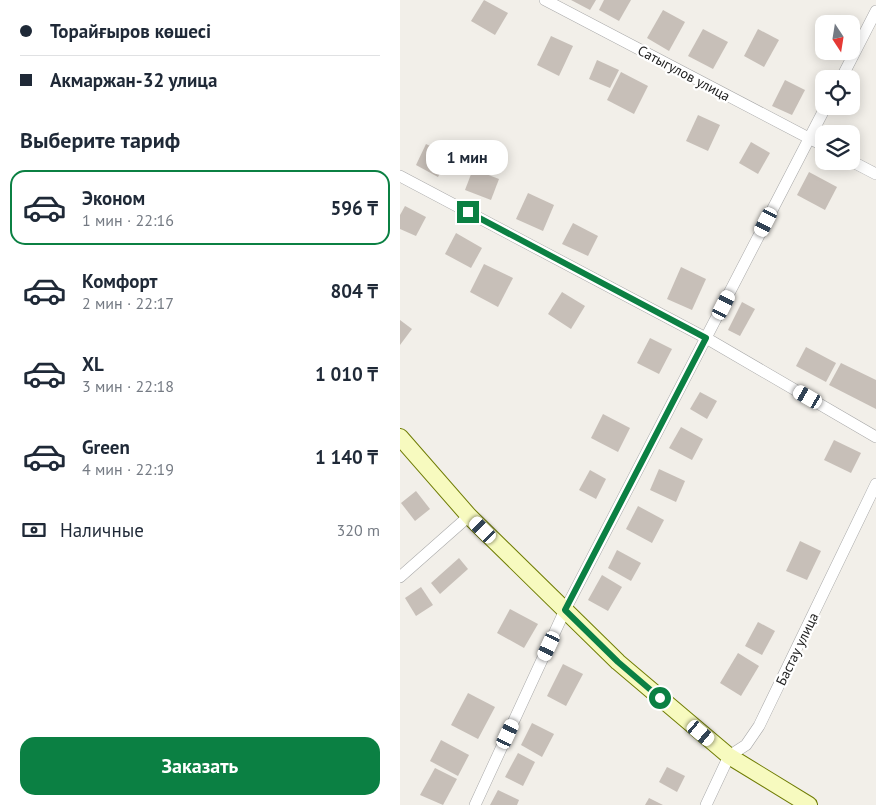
<!DOCTYPE html>
<html lang="ru">
<meta charset="utf-8">
<style>
:root{--surface:#fff;--page:#f2f2f3;--text:#1f2937;--muted:#747a83;--line:#e0e1e3;--accent:#0b8043}
body{margin:0;font-family:"PT Sans",sans-serif;background:var(--page);color:var(--text);height:100vh;display:flex;flex-direction:column;font-size:19px;white-space:nowrap}
*{box-sizing:border-box;margin:0}
p{font-size:16px;color:var(--muted)}
.icon{flex:none;width:28px;height:28px;fill:none;stroke:currentColor;stroke-width:2;stroke-linecap:round;stroke-linejoin:round}
.map{position:relative;flex:1;overflow:hidden}
.details{display:flex;flex-direction:column;background:var(--surface);width:400px}
.details>*{flex:none}
.top-card{display:grid;align-content:center;height:110px;padding:0 20px;background:var(--surface)}
.needle{width:32px;rotate:168deg}
.buttons{position:absolute;left:415px;top:15px;display:grid;gap:10px}
.buttons a{display:grid;place-items:center;width:45px;height:45px;border-radius:10px;background:var(--surface);box-shadow:0 2px 12px #0003;font-size:25px}
.end{position:absolute;width:22px;height:22px;margin:-11px;border:6px solid #0b8043;background:#fff;box-shadow:0 0 0 2px #fff}
.from{border-radius:50%}
.bubble{position:absolute;height:35px;border-radius:15px;background:var(--surface);box-shadow:0 2px 12px #0003;font-size:16px;font-weight:600;line-height:35px;text-align:center}
.car{position:absolute;width:15px;height:30px;margin:-15px -8px;border-radius:6px;box-shadow:0 0 4px 1px #0007;background:linear-gradient(#fff 24%,#345 0 40%,#fff 0 76%,#345 0 86%,#fff 0)}
.top-card b{display:flex;align-items:center;gap:18px;height:48px;font-size:19px}
.top-card b+b{border-top:1px solid var(--line)}
.top-card i{width:12px;height:12px;background:var(--text)}
ul{padding:0;list-style:none}
li{display:flex;align-items:center;gap:15px;height:75px;margin:0 10px 8px;padding:0 10px;border:2px solid transparent;border-radius:15px}
li div{flex:1}
li b{display:block;font-size:19px}
li em{font-style:normal;font-weight:600}
li.on{border-color:var(--accent)}
li>.icon{width:45px;height:45px;stroke-width:1.5}
h2{padding:0 20px;font-size:22px;line-height:60px}
.pay{display:flex;align-items:center;gap:12px;height:55px;padding:0 20px;font-size:19px}
.pay p{margin-inline-start:auto}
.cta{display:flex;gap:10px;margin-top:auto;padding:10px 20px}
.cta a{flex:1;height:58px;border-radius:15px;background:var(--accent);color:#fff;font-size:20px;font-weight:600;line-height:58px;text-align:center}
main{display:flex;flex:1;min-height:0}
.map>svg:first-child{display:block}
</style>
<main>
<section class="details">
<div class="top-card">
<b><i class="from"></i>Торайғыров көшесі</b>
<b><i></i>Акмаржан-32 улица</b>
</div>
<h2>Выберите тариф</h2>
<ul>
<li class="on"><svg class="icon" aria-label="car" viewBox="0 0 24 24"><path d="M5 17H2v-5l4-1 3-4h7l3 4 3 1v5h-3M9 17h6M6 11h13"/><circle cx="7" cy="17" r="2"/><circle cx="17" cy="17" r="2"/></svg><div><b>Эконом</b><p>1 мин · 22:16</p></div><em>596 ₸</em></li>
<li><svg class="icon" aria-label="car" viewBox="0 0 24 24"><path d="M5 17H2v-5l4-1 3-4h7l3 4 3 1v5h-3M9 17h6M6 11h13"/><circle cx="7" cy="17" r="2"/><circle cx="17" cy="17" r="2"/></svg><div><b>Комфорт</b><p>2 мин · 22:17</p></div><em>804 ₸</em></li>
<li><svg class="icon" aria-label="car" viewBox="0 0 24 24"><path d="M5 17H2v-5l4-1 3-4h7l3 4 3 1v5h-3M9 17h6M6 11h13"/><circle cx="7" cy="17" r="2"/><circle cx="17" cy="17" r="2"/></svg><div><b>XL</b><p>3 мин · 22:18</p></div><em>1 010 ₸</em></li>
<li><svg class="icon" aria-label="car" viewBox="0 0 24 24"><path d="M5 17H2v-5l4-1 3-4h7l3 4 3 1v5h-3M9 17h6M6 11h13"/><circle cx="7" cy="17" r="2"/><circle cx="17" cy="17" r="2"/></svg><div><b>Green</b><p>4 мин · 22:19</p></div><em>1 140 ₸</em></li>
</ul>
<div class="pay"><svg class="icon" aria-label="cash" viewBox="0 0 24 24"><path d="M3 7h18v10H3z"/><circle cx="12" cy="12" r="2"/></svg>Наличные<p>320 m</p></div>
<div class="cta"><a>Заказать</a></div>
</section>
<div class="map">
<svg width="476" height="805" viewBox="0 0 476 805">
<rect width="100%" height="100%" fill="#f2efe9"/>
<g fill="#c7bfb8">
<polygon points="84,0 108,13 95,35 71,21"/>
<polygon points="171,0 196,0 190,10"/>
<polygon points="204,0 231,0 219,21 199,10"/>
<polygon points="263,10 285,22 269,51 247,38"/>
<polygon points="303,29 328,42 313,69 288,56"/>
<polygon points="358,29 379,40 364,67 344,56"/>
<polygon points="151,36 173,46 159,76 137,65"/>
<polygon points="197,60 219,70 210,88 189,79"/>
<polygon points="221,72 248,86 234,114 207,100"/>
<polygon points="385,80 405,90 392,115 372,106"/>
<polygon points="298,115 320,125 308,151 286,141"/>
<polygon points="351,142 370,153 358,174 339,163"/>
<polygon points="26,144 49,155 38,177 16,165"/>
<polygon points="73,169 99,179 91,200 65,190"/>
<polygon points="409,172 437,187 425,210 397,195"/>
<polygon points="128,193 154,205 143,231 116,219"/>
<polygon points="5,206 26,217 16,236 0,229 0,215"/>
<polygon points="173,223 198,236 188,256 162,244"/>
<polygon points="56,233 82,248 71,268 45,254"/>
<polygon points="84,264 113,278 98,307 70,292"/>
<polygon points="281,267 306,279 292,310 267,299"/>
<polygon points="162,292 185,306 171,329 148,314"/>
<polygon points="342,302 355,309 340,336 328,330"/>
<polygon points="0,320 12,329 0,345"/>
<polygon points="250,338 272,349 259,374 237,363"/>
<polygon points="406,347 436,363 426,382 396,366"/>
<polygon points="441,363 476,380 476,409 429,385"/>
<polygon points="300,392 317,401 307,419 290,409"/>
<polygon points="203,414 230,428 218,452 191,438"/>
<polygon points="281,427 303,439 292,460 269,448"/>
<polygon points="434,440 461,453 451,473 424,460"/>
<polygon points="259,469 285,481 276,502 250,490"/>
<polygon points="190,470 206,479 196,499 179,490"/>
<polygon points="16,491 30,509 15,521 1,503"/>
<polygon points="238,506 264,520 252,543 226,529"/>
<polygon points="400,541 421,551 407,580 386,571"/>
<polygon points="217,550 241,563 231,581 208,568"/>
<polygon points="59,558 68,569 40,594 31,583"/>
<polygon points="202,575 222,587 208,611 188,600"/>
<polygon points="21,587 33,605 16,616 5,598"/>
<polygon points="110,609 138,624 124,648 97,633"/>
<polygon points="358,622 375,631 362,655 345,646"/>
<polygon points="338,653 359,666 341,696 320,683"/>
<polygon points="163,664 183,674 166,706 147,696"/>
<polygon points="68,693 95,707 78,739 51,725"/>
<polygon points="132,723 154,734 142,757 121,745"/>
<polygon points="41,740 69,755 58,776 30,761"/>
<polygon points="118,753 135,762 123,786 105,777"/>
<polygon points="267,767 285,776 277,792 259,782"/>
<polygon points="35,768 57,779 43,805 20,795"/>
<polygon points="98,790 119,800 117,805 90,805"/>
<polygon points="249,798 263,805 245,805"/>
</g>
<g fill="none" stroke-linecap="round" stroke-linejoin="round">
<g stroke="#a9a9a9" stroke-width="12">
<g id="street">
<polyline points="145,0 424,146"/>
<polyline points="441,79 476,11"/>
<polyline points="451,161 476,174"/>
<polyline points="0,176 306,338 476,437"/>
<polyline points="0,577 69,516"/>
<polyline points="75,805 165,610 426,106"/>
<polyline points="306,805 329,756 346,745 359,726 476,484"/>
</g>
</g>
<g stroke="#707d05" stroke-width="18">
<polyline id="secondary" points="0,437 69,516 218,662 329,756 409,805"/>
</g>
<use href="#street" stroke="#fff" stroke-width="11"/>
<use href="#secondary" stroke="#f7fabf" stroke-width="16"/>
</g>
<g fill="none" stroke-linecap="round" stroke-linejoin="round">
<polyline stroke="#0b8043" stroke-width="6" points="68,212 306,338 165,610 218,662 260,698"/>
</g>
<g text-anchor="middle" stroke-width="4.5" stroke-linejoin="round" paint-order="stroke">
<g font-size="14" fill="#222" stroke="#fff">
<text transform="translate(284 73) rotate(28)" y="5">Сатыгулов улица</text>
<text transform="translate(397 649) rotate(-64)" y="5">Бастау улица</text>
</g>
</g>
</svg>
<div class="buttons">
<a><svg class="needle" viewBox="-14 -14 28 28"><path d="M0-13l5 13h-10z" fill="#e53935"/><path d="M0 13l5-13h-10z" fill="#747a83"/></svg></a>
<a><svg class="icon" aria-label="locate" viewBox="0 0 24 24"><circle cx="12" cy="12" r="6"/><path d="M12 2v4M12 18v4M2 12h4M18 12h4"/></svg></a>
<a><svg class="icon" aria-label="layers" viewBox="0 0 24 24"><path d="M12 4l9 5-9 5-9-5zM3 14l9 5 9-5"/></svg></a>
</div>
<i class="end from" style="left:260px;top:698px"></i>
<i class="end" style="left:68px;top:212px"></i>
<div class="bubble" style="left:26px;top:140px;width:82px">1 мин</div>
<i class="car" style="left:366px;top:222px;rotate:207deg"></i>
<i class="car" style="left:324px;top:305px;rotate:27deg"></i>
<i class="car" style="left:408px;top:397px;rotate:300deg"></i>
<i class="car" style="left:83px;top:530px;rotate:315deg"></i>
<i class="car" style="left:149px;top:646px;rotate:205deg"></i>
<i class="car" style="left:301px;top:733px;rotate:130deg"></i>
<i class="car" style="left:108px;top:734px;rotate:25deg"></i>
</div>
</main>
